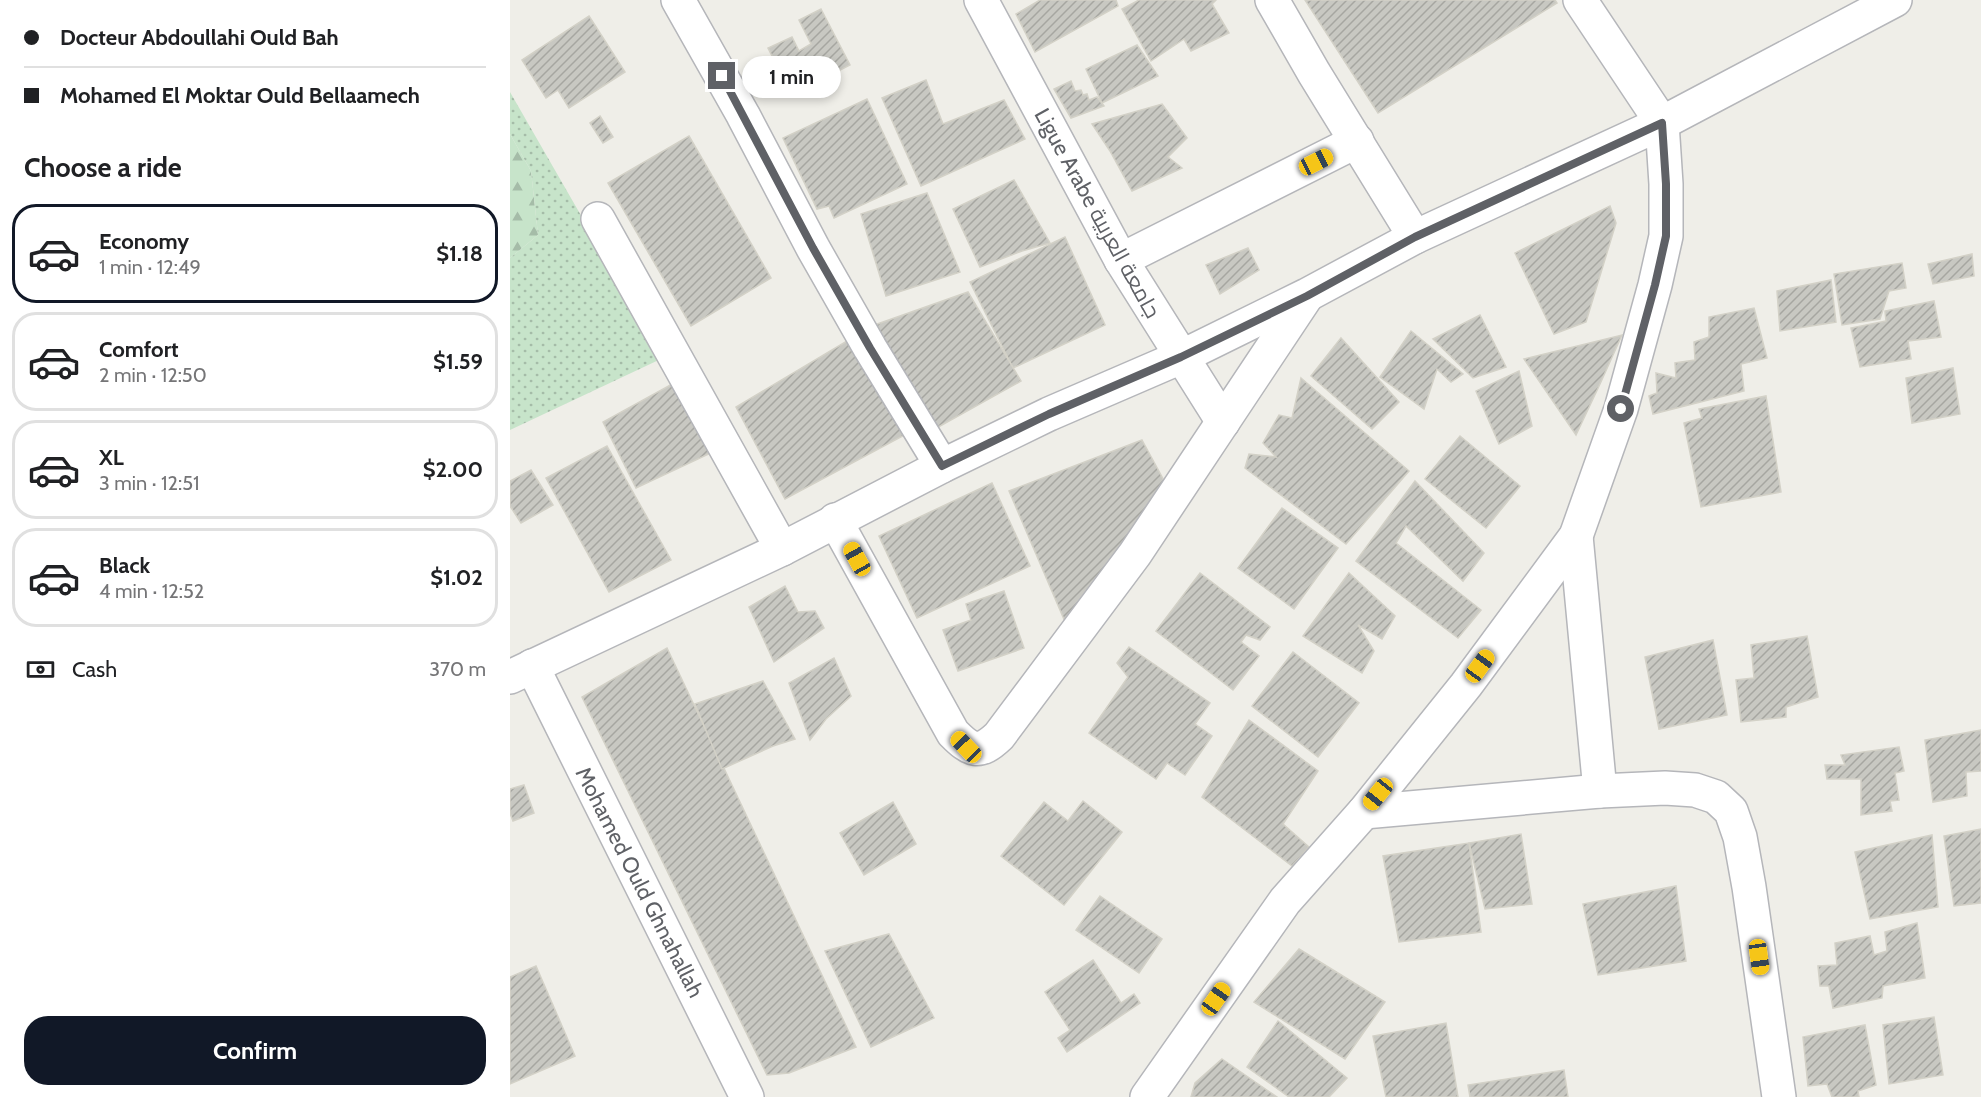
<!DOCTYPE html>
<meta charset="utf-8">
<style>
:root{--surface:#fff;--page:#f6f6f6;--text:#202124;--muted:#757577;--line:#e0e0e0;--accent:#111827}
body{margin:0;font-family:Cabin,Cairo,sans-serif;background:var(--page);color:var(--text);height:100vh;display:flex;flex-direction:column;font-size:22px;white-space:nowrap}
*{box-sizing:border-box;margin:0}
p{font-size:20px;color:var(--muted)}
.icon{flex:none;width:33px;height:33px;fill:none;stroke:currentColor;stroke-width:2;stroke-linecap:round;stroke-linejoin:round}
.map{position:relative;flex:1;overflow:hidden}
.drawer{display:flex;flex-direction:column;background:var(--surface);width:510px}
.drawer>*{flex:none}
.hud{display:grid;align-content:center;height:132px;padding:0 24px;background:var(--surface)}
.end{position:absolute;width:27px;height:27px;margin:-14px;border:8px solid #5f6166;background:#fff;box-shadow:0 0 0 3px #fff}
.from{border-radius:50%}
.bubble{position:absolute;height:42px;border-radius:21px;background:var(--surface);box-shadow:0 3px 9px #0003;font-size:20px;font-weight:800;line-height:42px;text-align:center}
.car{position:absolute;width:18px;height:36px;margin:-18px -9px;border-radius:8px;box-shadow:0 0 4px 2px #0007;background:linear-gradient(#f5c518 24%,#345 0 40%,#f5c518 0 76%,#345 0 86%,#f5c518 0)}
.hud b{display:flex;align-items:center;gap:21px;height:57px;font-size:22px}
.hud b+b{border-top:2px solid var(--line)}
.hud i{width:15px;height:15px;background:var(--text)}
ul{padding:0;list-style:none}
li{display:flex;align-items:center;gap:18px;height:99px;margin:0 12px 9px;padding:0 12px;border:3px solid var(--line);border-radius:24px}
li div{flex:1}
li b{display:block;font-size:22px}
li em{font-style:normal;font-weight:800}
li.selected{border-color:var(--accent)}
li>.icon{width:54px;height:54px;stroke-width:1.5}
h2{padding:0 24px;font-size:27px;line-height:72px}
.pay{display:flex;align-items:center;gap:15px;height:66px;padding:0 24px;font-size:22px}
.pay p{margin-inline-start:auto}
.primary-button{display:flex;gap:12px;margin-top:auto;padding:12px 24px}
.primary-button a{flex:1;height:69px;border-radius:24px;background:var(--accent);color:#fff;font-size:24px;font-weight:800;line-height:69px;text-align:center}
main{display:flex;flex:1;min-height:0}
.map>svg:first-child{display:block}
</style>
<main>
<section class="drawer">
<div class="hud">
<b><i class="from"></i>Docteur Abdoullahi Ould Bah</b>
<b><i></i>Mohamed El Moktar Ould Bellaamech</b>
</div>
<h2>Choose a ride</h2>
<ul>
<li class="selected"><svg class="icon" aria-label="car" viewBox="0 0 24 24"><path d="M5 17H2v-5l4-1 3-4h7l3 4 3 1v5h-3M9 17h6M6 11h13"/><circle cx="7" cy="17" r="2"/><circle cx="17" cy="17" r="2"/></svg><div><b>Economy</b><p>1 min · 12:49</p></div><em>$1.18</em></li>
<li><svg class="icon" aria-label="car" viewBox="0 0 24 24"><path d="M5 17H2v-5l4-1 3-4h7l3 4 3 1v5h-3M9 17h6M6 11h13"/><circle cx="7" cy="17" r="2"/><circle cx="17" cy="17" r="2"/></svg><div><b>Comfort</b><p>2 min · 12:50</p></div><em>$1.59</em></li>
<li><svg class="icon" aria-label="car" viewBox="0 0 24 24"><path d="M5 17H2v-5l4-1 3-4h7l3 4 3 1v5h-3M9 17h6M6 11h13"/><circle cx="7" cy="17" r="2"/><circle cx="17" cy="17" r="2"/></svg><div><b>XL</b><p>3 min · 12:51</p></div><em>$2.00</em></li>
<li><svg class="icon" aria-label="car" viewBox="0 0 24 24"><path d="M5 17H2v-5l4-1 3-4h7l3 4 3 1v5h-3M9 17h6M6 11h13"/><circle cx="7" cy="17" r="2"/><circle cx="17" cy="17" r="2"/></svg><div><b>Black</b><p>4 min · 12:52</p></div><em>$1.02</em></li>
</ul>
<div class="pay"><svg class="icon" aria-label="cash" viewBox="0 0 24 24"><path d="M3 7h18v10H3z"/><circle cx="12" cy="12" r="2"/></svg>Cash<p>370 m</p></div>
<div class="primary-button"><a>Confirm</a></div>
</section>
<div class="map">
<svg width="1471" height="1097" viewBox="0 0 1471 1097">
<defs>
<pattern id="forest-firs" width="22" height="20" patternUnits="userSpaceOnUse" patternTransform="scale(1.5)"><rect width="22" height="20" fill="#c7e4ca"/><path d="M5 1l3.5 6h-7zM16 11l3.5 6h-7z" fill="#a5bca8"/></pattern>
<pattern id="park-dots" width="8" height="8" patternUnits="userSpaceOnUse" patternTransform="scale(1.5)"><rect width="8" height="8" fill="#c7e4ca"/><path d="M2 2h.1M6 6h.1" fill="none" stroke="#a5bca8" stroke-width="1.8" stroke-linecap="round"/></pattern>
<pattern id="building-hatch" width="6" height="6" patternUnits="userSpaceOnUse" patternTransform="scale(1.5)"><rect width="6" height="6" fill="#c8c8c2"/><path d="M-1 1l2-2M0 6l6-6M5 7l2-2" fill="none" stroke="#a6a6a1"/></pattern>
</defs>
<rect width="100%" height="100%" fill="#efeee8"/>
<polygon fill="url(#forest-firs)" points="0,134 21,171 28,235 0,258"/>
<polygon fill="url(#park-dots)" points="0,92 153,358 0,430 0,258 28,235 21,171 0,134"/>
<g fill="url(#building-hatch)" stroke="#d3d1c7" stroke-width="1.5">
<polygon points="530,0 606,0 608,6 525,52 506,14"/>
<polygon points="629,0 706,0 702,4 719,33 681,51 674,39 641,61 612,9"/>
<polygon points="795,0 1045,0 1047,3 868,113"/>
<polygon points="311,9 340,65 282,95 258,48 282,37 289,51 301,44 289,20"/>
<polygon points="79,16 115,72 59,108 48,90 36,98 12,60"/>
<polygon points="627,45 648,76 592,103 576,69"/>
<polygon points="416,80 433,124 494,100 515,139 411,186 372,98"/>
<polygon points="561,81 565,91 571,90 573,95 577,94 579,100 587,97 594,106 561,118 544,89"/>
<polygon points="357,99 397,184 324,218 319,206 307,209 273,138"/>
<polygon points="652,104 677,138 658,157 672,168 622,191 600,151 582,124"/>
<polygon points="90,116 103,137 93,143 80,123"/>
<polygon points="179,136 261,278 181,326 98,183"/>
<polygon points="504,180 540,243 512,251 470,267 443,209"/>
<polygon points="417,193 450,272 376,296 351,214"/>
<polygon points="1100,206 1106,223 1076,322 1044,334 1005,253"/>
<polygon points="555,237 595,325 503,368 460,282"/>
<polygon points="738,248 749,270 710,294 696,265"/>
<polygon points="1462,254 1464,276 1423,284 1418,264"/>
<polygon points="1392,263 1396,288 1379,291 1370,319 1332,325 1324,274"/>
<polygon points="1321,280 1326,322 1270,331 1267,291"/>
<polygon points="458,292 511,381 423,430 359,327"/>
<polygon points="1424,301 1431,337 1398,341 1401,359 1350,367 1341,328 1376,321 1375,311"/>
<polygon points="1244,308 1257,358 1231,364 1234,391 1143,414 1139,396 1147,393 1146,373 1166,378 1165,363 1185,360 1184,342 1199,337 1199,317"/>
<polygon points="970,315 996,367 963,378 923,339"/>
<polygon points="901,331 953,374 941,382 927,369 914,409 870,377"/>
<polygon points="1112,335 1090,384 1066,435 1014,359"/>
<polygon points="342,338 402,431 275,499 226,407"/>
<polygon points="831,338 889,402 862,429 801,376"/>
<polygon points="1443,368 1450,414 1402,423 1396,378"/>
<polygon points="1009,371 1022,426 989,444 966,391"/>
<polygon points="791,378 899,471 836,544 735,468 739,454 766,457 753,443 769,415 782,418"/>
<polygon points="164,383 203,452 126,488 93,422"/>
<polygon points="1256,396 1271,492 1191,507 1174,423 1192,418 1189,409"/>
<polygon points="950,436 1010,486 976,528 915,479"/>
<polygon points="632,440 658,488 556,624 499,491"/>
<polygon points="97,446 161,560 99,592 36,478"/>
<polygon points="21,470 43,505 11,523 0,506 0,481"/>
<polygon points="905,481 974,553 953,581 896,526 886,543 971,610 948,638 846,561"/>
<polygon points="482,483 520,566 407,618 369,536"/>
<polygon points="772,508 828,548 784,609 728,568"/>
<polygon points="690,573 760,627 750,640 736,635 731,642 749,656 723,690 646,631"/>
<polygon points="839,573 885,616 872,639 848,625 864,651 852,673 793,636"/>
<polygon points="275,586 288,612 305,611 314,628 264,662 239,607"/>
<polygon points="494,591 514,648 448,671 433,630 461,620 456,604"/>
<polygon points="1297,636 1308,697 1276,707 1276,717 1231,722 1226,680 1244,678 1241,645"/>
<polygon points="1203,640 1217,715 1149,729 1135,657"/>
<polygon points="619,647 700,703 685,724 702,736 675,775 657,763 646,779 579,733 618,677 607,663"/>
<polygon points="157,648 346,1047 279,1073 257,1075 72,697"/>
<polygon points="783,652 849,703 808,757 742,706"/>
<polygon points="324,658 341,696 316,719 300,740 279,683"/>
<polygon points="253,681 285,739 263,746 212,769 185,704"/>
<polygon points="739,720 808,771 773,824 799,847 782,866 692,797"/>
<polygon points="1471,730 1471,771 1456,772 1457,796 1423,802 1415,740"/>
<polygon points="1389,747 1394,771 1385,773 1389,800 1380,801 1382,811 1351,815 1351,779 1317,779 1315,765 1335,765 1331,755"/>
<polygon points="14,785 24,813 3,821 0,813 0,789"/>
<polygon points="573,801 612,832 554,905 491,856 534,802 558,821"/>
<polygon points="383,802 406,844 354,875 330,833"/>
<polygon points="1471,829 1471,903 1444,906 1434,836"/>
<polygon points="1011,834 1022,904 975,909 959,843"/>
<polygon points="1422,835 1428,907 1360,919 1345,852"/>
<polygon points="959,843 971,932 889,942 873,856"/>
<polygon points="1166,886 1176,961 1088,975 1073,904"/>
<polygon points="590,896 652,939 629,973 566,930"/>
<polygon points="1407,923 1415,978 1373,986 1372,998 1323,1008 1319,986 1310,986 1308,966 1327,965 1325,943 1360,936 1364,955 1377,951 1375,932"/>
<polygon points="379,934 424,1018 361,1047 315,951"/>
<polygon points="789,949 875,1002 835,1059 744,1002"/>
<polygon points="583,960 611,1003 624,994 630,1003 557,1052 548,1038 560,1030 535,992"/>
<polygon points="26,966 65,1056 0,1084 0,977"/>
<polygon points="1424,1017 1433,1075 1379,1084 1373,1025"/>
<polygon points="768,1021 837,1078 819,1097 779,1097 737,1067"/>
<polygon points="936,1023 948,1097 876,1097 863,1036"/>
<polygon points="1355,1025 1366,1085 1348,1091 1349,1097 1322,1097 1317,1084 1298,1086 1293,1037"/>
<polygon points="712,1059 767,1097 681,1097 685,1083"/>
<polygon points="1054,1070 1058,1097 960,1097 958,1085"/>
</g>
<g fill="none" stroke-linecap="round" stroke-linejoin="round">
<g stroke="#b5b6ba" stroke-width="36">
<g id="street">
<polyline points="168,0 233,115 303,248 360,348 432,466"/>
<polyline points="471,0 611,260 713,422"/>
<polyline points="762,0 804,73 905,237"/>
<polyline points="88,219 272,549"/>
<polyline points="611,260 847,141"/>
<path d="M325 520 443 733C461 751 469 755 489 736L625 554 796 297"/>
<polyline points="1066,536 1090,791"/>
<polyline points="22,666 237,1097"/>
<polyline points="0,677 272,549 432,466 539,414 671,357 797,295 905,237 1152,123 1385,0"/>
<polyline points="854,812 1090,791 1155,788 1185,790 1206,797 1221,811 1230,837 1239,887 1269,1097"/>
<polyline points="637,1097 775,901 854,812 956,685 1066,536 1111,409 1145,285 1156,236 1156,184 1152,123 1070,0"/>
</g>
</g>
<use href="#street" stroke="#fff" stroke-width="33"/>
</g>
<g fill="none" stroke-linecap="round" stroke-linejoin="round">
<polyline stroke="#5f6166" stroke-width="8" points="212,76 303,248 360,348 432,466 539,414 671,357 797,296 905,237 1152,123 1156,184 1156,236 1145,285 1111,409"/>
</g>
<g text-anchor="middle" stroke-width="4.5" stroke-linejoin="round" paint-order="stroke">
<g font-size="22" fill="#5f6166" stroke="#fff">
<text transform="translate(588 213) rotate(61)" y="8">Ligue Arabe جامعة العربية</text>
<text transform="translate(130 882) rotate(63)" y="8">Mohamed Ould Ghnahallah</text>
</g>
</g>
</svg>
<i class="end from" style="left:1111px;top:409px"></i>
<i class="end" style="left:212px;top:76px"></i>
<div class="bubble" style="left:232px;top:56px;width:99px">1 min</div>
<i class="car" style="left:806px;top:162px;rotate:63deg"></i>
<i class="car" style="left:347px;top:559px;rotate:331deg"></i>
<i class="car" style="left:970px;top:666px;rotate:36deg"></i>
<i class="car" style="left:456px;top:747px;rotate:316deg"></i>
<i class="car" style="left:868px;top:794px;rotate:219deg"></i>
<i class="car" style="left:1249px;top:957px;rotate:172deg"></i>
<i class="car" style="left:706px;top:999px;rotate:35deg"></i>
</div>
</main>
